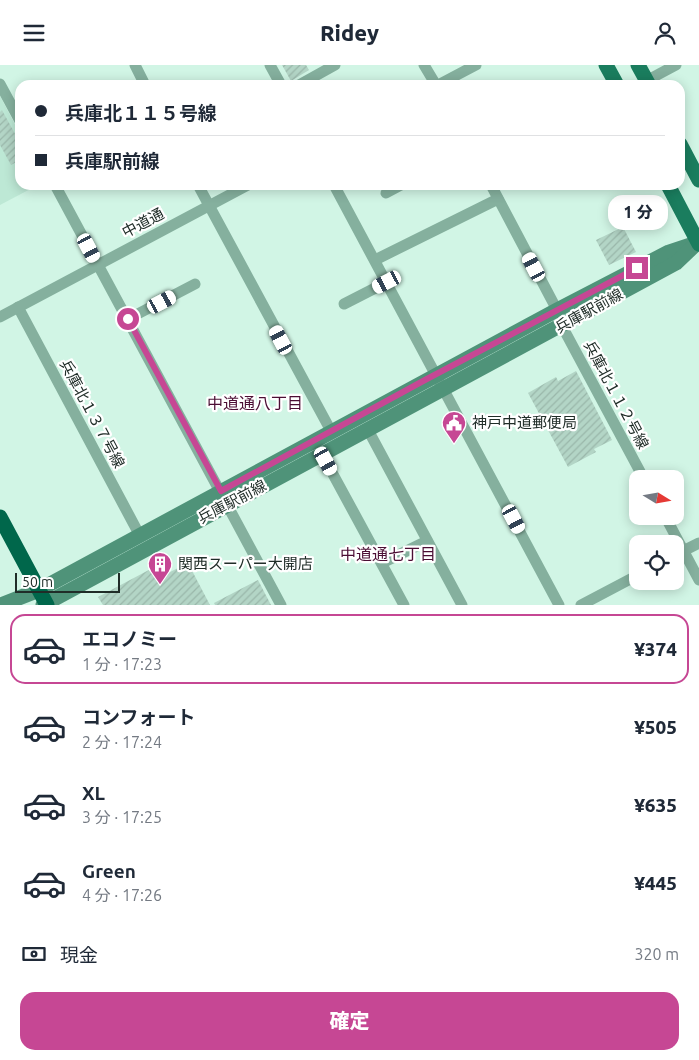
<!DOCTYPE html>
<html lang="ja">
<meta charset="utf-8">
<style>
:root{--surface:#fff;--page:#f6f6f7;--text:#1f2937;--muted:#747a83;--line:#e0e1e3;--accent:#c64794}
body{margin:0;font-family:Ubuntu,"Noto Sans JP",sans-serif;background:var(--page);color:var(--text);height:100vh;display:flex;flex-direction:column;font-size:19px;white-space:nowrap}
*{box-sizing:border-box;margin:0}
p{font-size:16px;color:var(--muted)}
.icon{flex:none;width:28px;height:28px;fill:none;stroke:currentColor;stroke-width:2;stroke-linecap:round;stroke-linejoin:round}
.map{position:relative;height:540px;overflow:hidden}
.side{display:flex;flex-direction:column;background:var(--surface);flex:1}
.side>*{flex:none}
.hud{position:absolute;left:15px;top:15px;width:670px;height:110px;border-radius:15px;box-shadow:0 2px 12px #0003;display:grid;align-content:center;height:110px;padding:0 20px;background:var(--surface)}
.needle{width:32px;rotate:101deg}
.fabs{position:absolute;left:629px;top:405px;display:grid;gap:10px}
.fabs a{display:grid;place-items:center;width:55px;height:55px;border-radius:10px;background:var(--surface);box-shadow:0 2px 12px #0003;font-size:25px}
.scale{position:absolute;left:15px;bottom:12px;width:105px;box-sizing:border-box;padding-left:5px;border:2px solid #202d28;border-top:0;font-size:14px;line-height:18px;white-space:nowrap;color:#202d28;-webkit-text-stroke:4px #fff;paint-order:stroke}
.end{position:absolute;width:22px;height:22px;margin:-11px;border:6px solid #c64794;background:#fff;box-shadow:0 0 0 2px #fff}
.from{border-radius:50%}
.bubble{position:absolute;height:35px;border-radius:15px;background:var(--surface);box-shadow:0 2px 12px #0003;font-size:16px;font-weight:800;line-height:35px;text-align:center}
.car{position:absolute;width:15px;height:30px;margin:-15px -8px;border-radius:6px;box-shadow:0 0 4px 1px #0007;background:linear-gradient(#fff 24%,#345 0 40%,#fff 0 76%,#345 0 86%,#fff 0)}
.hud b{display:flex;align-items:center;gap:18px;height:48px;font-size:19px}
.hud b+b{border-top:1px solid var(--line)}
.hud i{width:12px;height:12px;background:var(--text)}
ul{padding:9px 0 0;list-style:none}
li{display:flex;align-items:center;gap:15px;height:70px;margin:0 10px 8px;padding:0 10px;border:2px solid transparent;border-radius:15px}
li div{flex:1}
li b{display:block;font-size:19px}
li em{font-style:normal;font-weight:800}
li.selected{border-color:var(--accent)}
li>.icon{width:45px;height:45px;stroke-width:1.5}
.pay{display:flex;align-items:center;gap:12px;height:55px;padding:0 20px;font-size:19px}
.pay p{margin-inline-start:auto}
.cta{display:flex;gap:10px;margin-top:auto;padding:10px 20px}
.cta a{flex:1;height:58px;border-radius:15px;background:var(--accent);color:#fff;font-size:20px;font-weight:800;line-height:58px;text-align:center}
header{display:flex;justify-content:space-between;align-items:center;height:65px;padding:0 20px;background:var(--surface);font-size:22px;font-weight:800}
.map>svg:first-child{display:block}
</style>
<header><svg class="icon" aria-label="menu" viewBox="0 0 24 24"><path d="M4 6h16M4 12h16M4 18h16"/></svg>Ridey<svg class="icon" aria-label="person" viewBox="0 0 24 24"><circle cx="12" cy="8" r="4"/><path d="M4 21q1-7 8-7t8 7"/></svg></header>
<div class="map">
<svg width="699" height="540" viewBox="0 0 699 540">
<defs>
<pattern id="building-hatch" width="6" height="6" patternUnits="userSpaceOnUse" patternTransform="scale(1.25)"><rect width="6" height="6" fill="#b3d5c6"/><path d="M-1 1l2-2M0 6l6-6M5 7l2-2" fill="none" stroke="#9ab7aa"/></pattern>
</defs>
<rect width="100%" height="100%" fill="#d1f5e5"/>
<polygon fill="#bde8d5" points="0,31 20,69 20,120 38,120 0,140"/>
<g fill="url(#building-hatch)">
<polygon points="282,0 306,0 309,5 291,16"/>
<polygon points="2,45 20,78 20,95 11,100 0,80 0,47"/>
<polygon points="623,162 636,187 609,200 596,175"/>
<polygon points="576,306 612,375 594,384 596,387 568,402 528,328 556,312 558,316"/>
<polygon points="162,498 168,508 188,498 210,540 103,540 98,532"/>
<polygon points="258,515 271,540 215,540 214,538"/>
</g>
<g fill="none" stroke-linecap="round" stroke-linejoin="round">
<g stroke="#85b09e" stroke-width="11">
<polyline points="135,0 145,20"/>
<polyline points="270,0 281,20"/>
<polyline points="424,0 436,20"/>
<polyline points="646,16 676,0"/>
<polyline points="0,19 20,56"/>
<polyline points="299,20 335,0"/>
<polyline points="438,20 476,0"/>
<polyline points="55,120 281,540"/>
<polyline points="198,120 331,366"/>
<polyline points="334,120 559,540"/>
<polyline points="491,120 557,245"/>
<polyline points="386,128 401,120"/>
<polyline points="375,195 498,134"/>
<polyline points="344,239 387,217"/>
<polyline points="18,242 139,469"/>
<polyline points="0,252 248,120"/>
<polyline points="128,254 195,219"/>
<polyline points="562,261 644,414"/>
<polyline points="367,363 462,540"/>
<polyline points="322,389 404,540"/>
<polyline points="665,451 699,515"/>
<polyline points="675,490 699,478"/>
<polyline points="382,498 427,476"/>
<polyline points="581,540 638,510"/>
</g>
<g stroke="#4f9379" stroke-width="15">
<polyline points="1,540 39,525 557,245 669,187 699,177"/>
<polyline points="43,540 676,198 695,180"/>
</g>
<g stroke="#1a7d5e" stroke-width="15">
<polyline points="606,0 617,20"/>
<polyline points="638,0 649,20"/>
<polyline points="680,79 699,115"/>
<polyline points="668,120 699,179"/>
</g>
<polyline stroke="#00674b" stroke-width="15" points="0,452 47,540"/>
</g>
<g fill="none" stroke-linecap="round" stroke-linejoin="round">
<polyline stroke="#c64794" stroke-width="6" points="128,254 221,426 425,315 637,203"/>
</g>
<defs>
<g id="civic-pin" transform="scale(1.25)"><path d="M0 17L-7.5 6A9.5 9.5 0 1 1 7.5 6Z" fill="#c64794" stroke="#fff"/><path d="M-.6-6.5H3V-4.5H.6V-3L4-1V1h2V6H-6V1h2V-1L-.6-3ZM-1.2 2.5V6h2.4V2.5Z" fill="#fff"/></g>
<g id="building-pin" transform="scale(1.25)"><path d="M0 17L-7.5 6A9.5 9.5 0 1 1 7.5 6Z" fill="#c64794" stroke="#fff"/><path d="M-4-6H4V6H1V3H-1V6H-4ZM-2.5-4.3h1.7v1.8h-1.7ZM.8-4.3h1.7v1.8H.8ZM-2.5-1h1.7V.8h-1.7ZM.8-1h1.7V.8H.8Z" fill="#fff"/></g>
</defs>
<g fill-rule="evenodd">
<use href="#civic-pin" x="454" y="358"/>
<use href="#building-pin" x="160" y="499"/>
</g>
<g text-anchor="middle" stroke-width="4.5" stroke-linejoin="round" paint-order="stroke">
<g font-size="15" fill="#202d28" stroke="#fff">
<text transform="translate(143 158) rotate(-28)" y="5">中道通</text>
<text transform="translate(589 246) rotate(-29)" y="5">兵庫駅前線</text>
<text transform="translate(616 330) rotate(62)" y="5">兵庫北１１２号線</text>
<text transform="translate(92 349) rotate(62)" y="5">兵庫北１３７号線</text>
<text transform="translate(232 437) rotate(-28)" y="5">兵庫駅前線</text>
</g>
<g font-size="15" fill="#202d28" stroke="#fff" text-anchor="start">
<text x="472" y="363">神戸中道郵便局</text>
<text x="178" y="504">関西スーパー大開店</text>
</g>
<g font-size="16" fill="#4b0e34" stroke="#fff">
<text x="255" y="344">中道通八丁目</text>
<text x="388" y="495">中道通七丁目</text>
</g>
</g>
</svg>
<div class="fabs">
<a><svg class="needle" viewBox="-14 -14 28 28"><path d="M0-13l5 13h-10z" fill="#e53935"/><path d="M0 13l5-13h-10z" fill="#747a83"/></svg></a>
<a><svg class="icon" aria-label="locate" viewBox="0 0 24 24"><circle cx="12" cy="12" r="6"/><path d="M12 2v4M12 18v4M2 12h4M18 12h4"/></svg></a>
</div>
<div class="scale">50 m</div>
<i class="end from" style="left:128px;top:254px"></i>
<i class="end" style="left:637px;top:203px"></i>
<div class="bubble" style="left:608px;top:130px;width:60px">1 分</div>
<i class="car" style="left:89px;top:183px;rotate:152deg"></i>
<i class="car" style="left:534px;top:202px;rotate:332deg"></i>
<i class="car" style="left:387px;top:217px;rotate:243deg"></i>
<i class="car" style="left:162px;top:237px;rotate:62deg"></i>
<i class="car" style="left:281px;top:275px;rotate:332deg"></i>
<i class="car" style="left:326px;top:396px;rotate:151deg"></i>
<i class="car" style="left:514px;top:454px;rotate:152deg"></i>
<div class="hud">
<b><i class="from"></i>兵庫北１１５号線</b>
<b><i></i>兵庫駅前線</b>
</div>
</div>
<section class="side">
<ul>
<li class="selected"><svg class="icon" aria-label="car" viewBox="0 0 24 24"><path d="M5 17H2v-5l4-1 3-4h7l3 4 3 1v5h-3M9 17h6M6 11h13"/><circle cx="7" cy="17" r="2"/><circle cx="17" cy="17" r="2"/></svg><div><b>エコノミー</b><p>1 分 · 17:23</p></div><em>¥374</em></li>
<li><svg class="icon" aria-label="car" viewBox="0 0 24 24"><path d="M5 17H2v-5l4-1 3-4h7l3 4 3 1v5h-3M9 17h6M6 11h13"/><circle cx="7" cy="17" r="2"/><circle cx="17" cy="17" r="2"/></svg><div><b>コンフォート</b><p>2 分 · 17:24</p></div><em>¥505</em></li>
<li><svg class="icon" aria-label="car" viewBox="0 0 24 24"><path d="M5 17H2v-5l4-1 3-4h7l3 4 3 1v5h-3M9 17h6M6 11h13"/><circle cx="7" cy="17" r="2"/><circle cx="17" cy="17" r="2"/></svg><div><b>XL</b><p>3 分 · 17:25</p></div><em>¥635</em></li>
<li><svg class="icon" aria-label="car" viewBox="0 0 24 24"><path d="M5 17H2v-5l4-1 3-4h7l3 4 3 1v5h-3M9 17h6M6 11h13"/><circle cx="7" cy="17" r="2"/><circle cx="17" cy="17" r="2"/></svg><div><b>Green</b><p>4 分 · 17:26</p></div><em>¥445</em></li>
</ul>
<div class="pay"><svg class="icon" aria-label="cash" viewBox="0 0 24 24"><path d="M3 7h18v10H3z"/><circle cx="12" cy="12" r="2"/></svg>現金<p>320 m</p></div>
<div class="cta"><a>確定</a></div>
</section>
